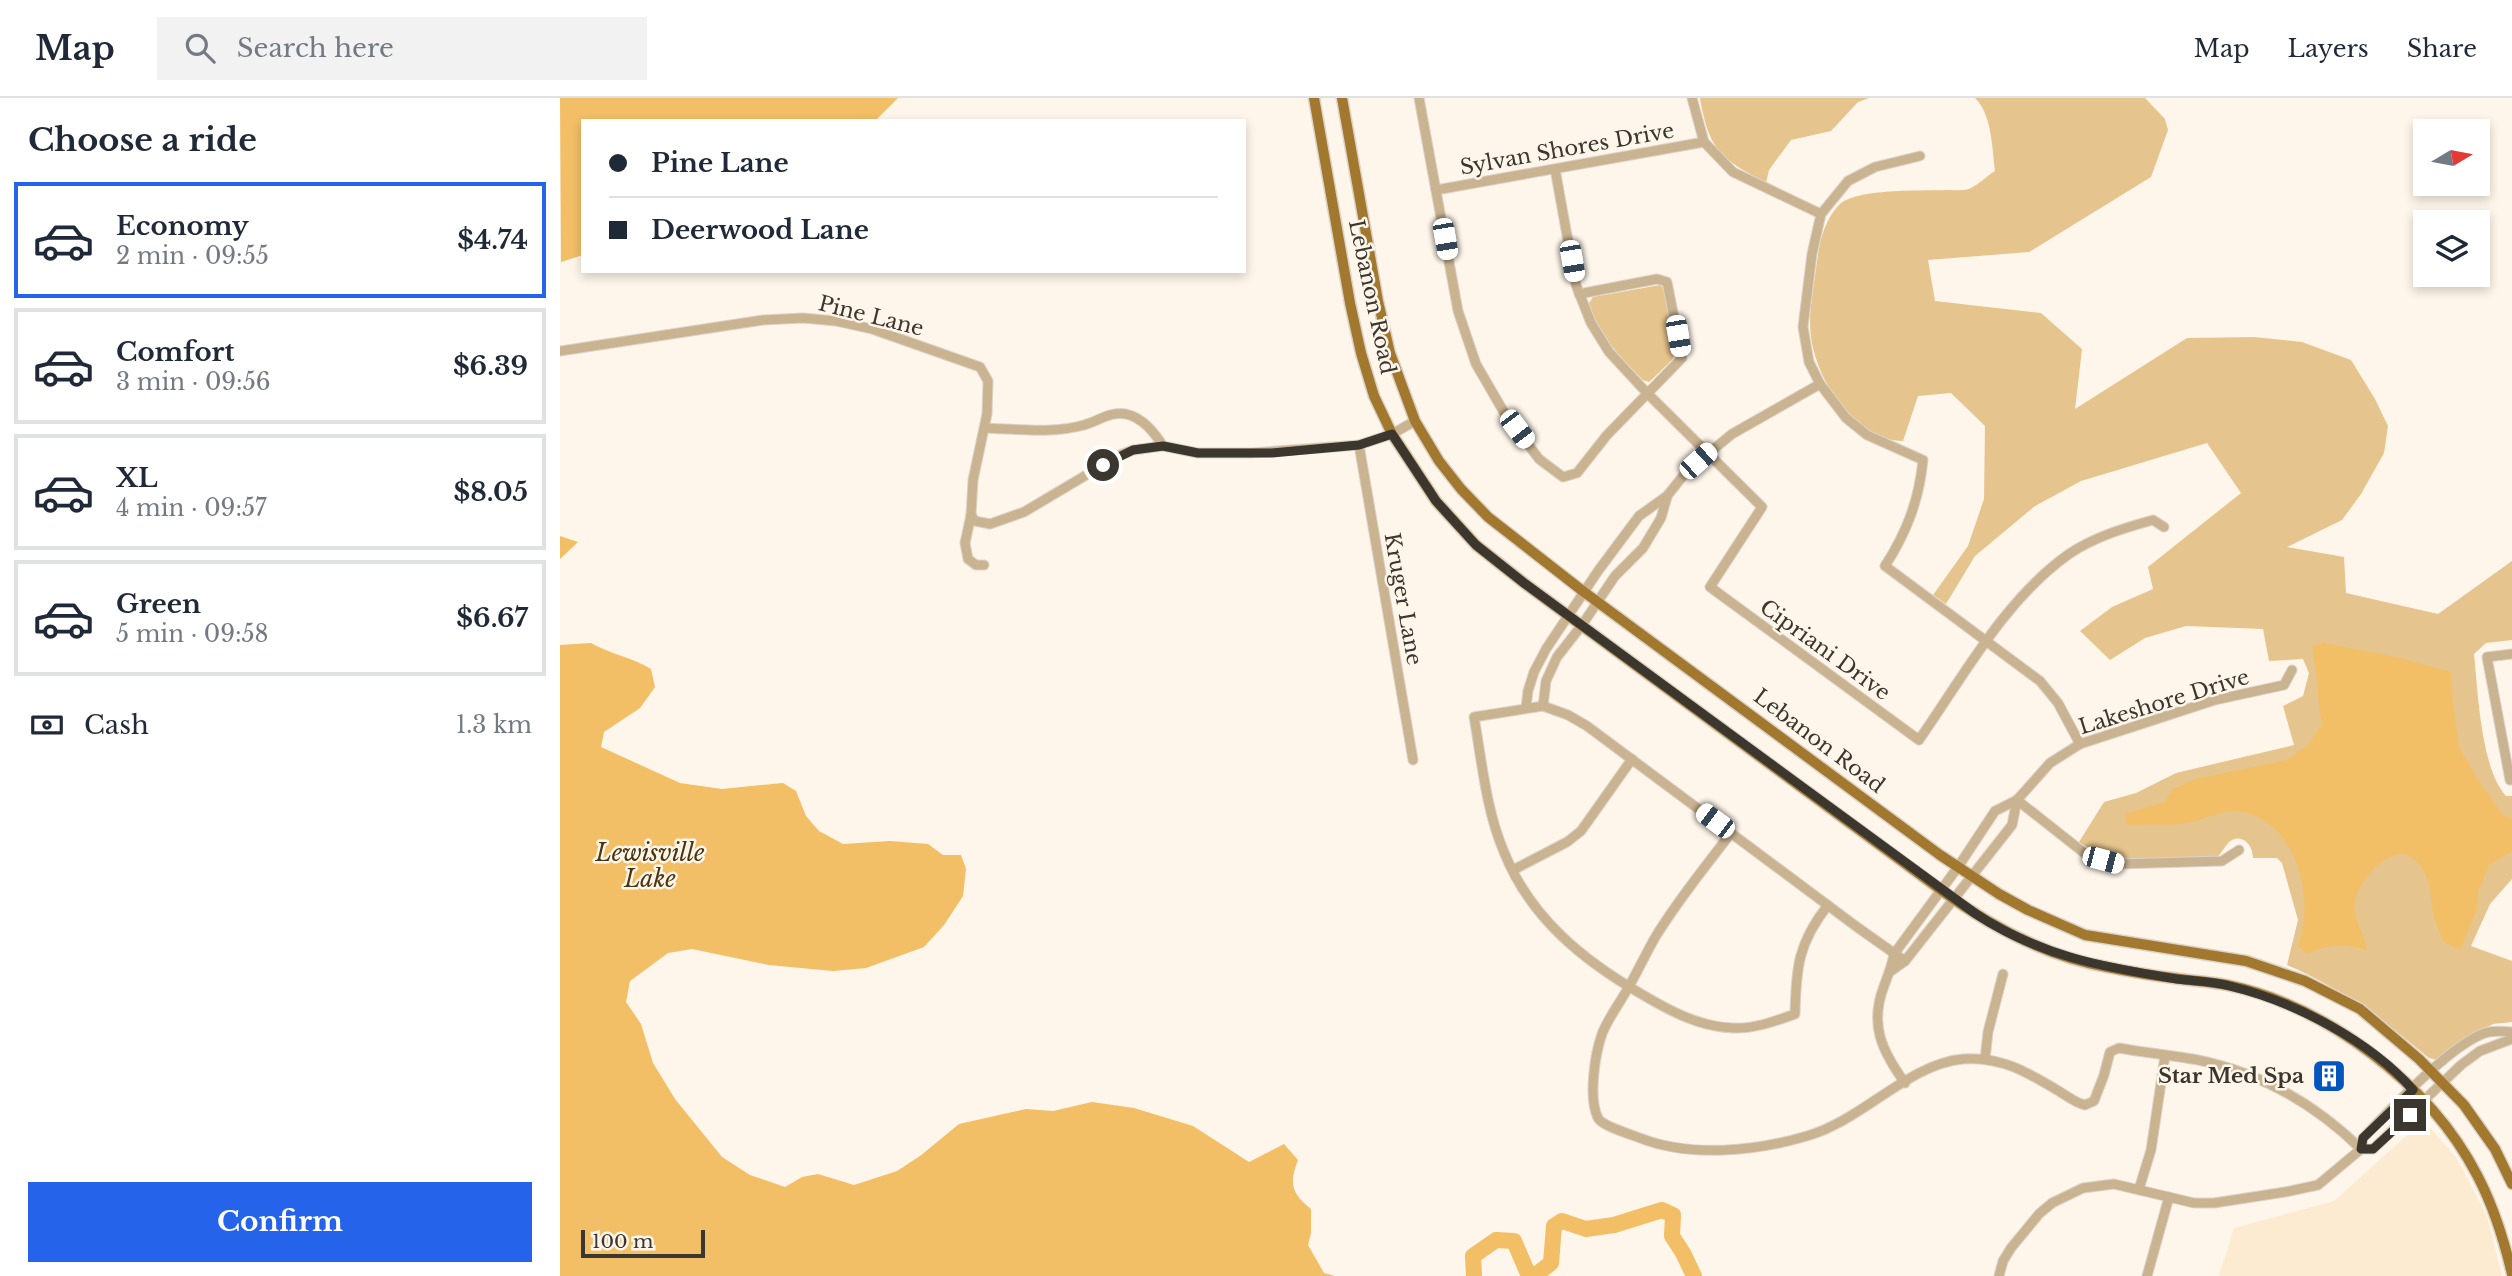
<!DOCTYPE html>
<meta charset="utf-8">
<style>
:root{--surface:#fff;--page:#f2f2f3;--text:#1f2937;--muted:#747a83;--line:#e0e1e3;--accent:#2563eb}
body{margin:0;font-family:"Libre Baskerville",serif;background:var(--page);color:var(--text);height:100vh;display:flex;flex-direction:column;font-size:26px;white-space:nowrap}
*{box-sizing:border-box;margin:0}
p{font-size:23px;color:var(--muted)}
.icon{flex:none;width:38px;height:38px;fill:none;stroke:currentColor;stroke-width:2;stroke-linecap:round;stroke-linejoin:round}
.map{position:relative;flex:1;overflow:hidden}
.sheet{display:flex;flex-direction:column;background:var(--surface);width:560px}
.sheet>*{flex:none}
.guide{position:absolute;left:21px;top:21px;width:665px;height:154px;border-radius:0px;box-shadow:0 4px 10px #0003;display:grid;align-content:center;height:154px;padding:0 28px;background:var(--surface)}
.needle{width:46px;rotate:80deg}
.tools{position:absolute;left:1853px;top:21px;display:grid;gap:14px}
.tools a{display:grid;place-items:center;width:77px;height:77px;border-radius:0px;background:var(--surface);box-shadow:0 4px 10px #0003;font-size:35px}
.scale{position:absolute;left:21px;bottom:18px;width:124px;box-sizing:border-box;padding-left:7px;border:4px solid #3b362e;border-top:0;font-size:19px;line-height:24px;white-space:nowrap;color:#3b362e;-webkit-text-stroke:5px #fef6ea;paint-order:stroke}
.end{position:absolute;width:32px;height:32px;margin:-16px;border:9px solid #3b362e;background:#fff;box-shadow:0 0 0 4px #fff}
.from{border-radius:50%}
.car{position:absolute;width:21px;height:42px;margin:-21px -10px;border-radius:9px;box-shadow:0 0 5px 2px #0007;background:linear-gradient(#fff 24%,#345 0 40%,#fff 0 76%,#345 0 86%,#fff 0)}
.guide b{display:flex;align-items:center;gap:24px;height:66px;font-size:26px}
.guide b+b{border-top:2px solid var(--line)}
.guide i{width:18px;height:18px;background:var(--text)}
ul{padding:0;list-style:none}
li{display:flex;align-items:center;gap:21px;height:116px;margin:0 14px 10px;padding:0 14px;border:4px solid var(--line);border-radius:0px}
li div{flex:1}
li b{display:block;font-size:26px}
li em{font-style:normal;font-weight:800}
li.on{border-color:var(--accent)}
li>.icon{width:63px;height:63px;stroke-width:1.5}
h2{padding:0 28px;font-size:32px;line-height:84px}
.pay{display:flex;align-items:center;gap:18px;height:77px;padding:0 28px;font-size:26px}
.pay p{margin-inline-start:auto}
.cta{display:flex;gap:14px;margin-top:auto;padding:14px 28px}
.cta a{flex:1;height:80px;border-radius:0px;background:var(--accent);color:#fff;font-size:28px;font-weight:800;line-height:80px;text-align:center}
header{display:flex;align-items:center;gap:42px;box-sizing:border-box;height:98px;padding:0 35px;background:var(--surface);border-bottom:2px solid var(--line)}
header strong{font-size:33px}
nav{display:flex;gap:38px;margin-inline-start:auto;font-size:24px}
.search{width:490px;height:63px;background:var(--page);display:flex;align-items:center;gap:18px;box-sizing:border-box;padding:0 24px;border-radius:0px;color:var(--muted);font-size:26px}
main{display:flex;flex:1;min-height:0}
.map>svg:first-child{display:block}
</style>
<header>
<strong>Map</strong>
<div class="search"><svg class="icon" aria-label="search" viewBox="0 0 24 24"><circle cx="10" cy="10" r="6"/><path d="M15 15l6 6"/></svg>Search here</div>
<nav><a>Map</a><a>Layers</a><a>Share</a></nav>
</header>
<main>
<section class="sheet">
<h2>Choose a ride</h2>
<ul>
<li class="on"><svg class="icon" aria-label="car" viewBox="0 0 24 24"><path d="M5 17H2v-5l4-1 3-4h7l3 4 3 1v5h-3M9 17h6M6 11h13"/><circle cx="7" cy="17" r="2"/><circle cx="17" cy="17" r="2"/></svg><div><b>Economy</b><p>2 min · 09:55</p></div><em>$4.74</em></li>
<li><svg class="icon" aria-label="car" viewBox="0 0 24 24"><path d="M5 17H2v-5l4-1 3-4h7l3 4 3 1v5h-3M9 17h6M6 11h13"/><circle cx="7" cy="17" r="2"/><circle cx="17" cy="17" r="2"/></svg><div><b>Comfort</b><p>3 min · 09:56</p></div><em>$6.39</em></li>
<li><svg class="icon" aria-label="car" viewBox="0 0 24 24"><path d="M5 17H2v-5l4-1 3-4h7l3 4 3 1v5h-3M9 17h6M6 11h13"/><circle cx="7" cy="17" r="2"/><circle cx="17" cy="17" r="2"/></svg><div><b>XL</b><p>4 min · 09:57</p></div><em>$8.05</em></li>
<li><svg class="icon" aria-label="car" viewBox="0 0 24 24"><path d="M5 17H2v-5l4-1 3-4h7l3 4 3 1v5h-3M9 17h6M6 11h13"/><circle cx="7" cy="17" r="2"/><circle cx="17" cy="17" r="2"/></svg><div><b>Green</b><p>5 min · 09:58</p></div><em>$6.67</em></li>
</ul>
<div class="pay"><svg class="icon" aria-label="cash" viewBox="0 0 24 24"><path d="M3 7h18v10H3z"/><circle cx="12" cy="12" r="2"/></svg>Cash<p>1.3 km</p></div>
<div class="cta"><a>Confirm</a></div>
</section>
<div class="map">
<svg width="1952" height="1178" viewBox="0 0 1952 1178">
<rect width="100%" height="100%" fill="#fef6ea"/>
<polygon fill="#fcebd0" points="1864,1022 1897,1061 1927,1118 1942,1178 1659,1178 1674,1130 1774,1103"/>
<g fill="#e6c48d">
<path d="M1140 0H1309L1298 4 1271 33 1231 42 1209 72 1206 85C1161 60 1149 53 1140 0Z"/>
<path d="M1415 0H1585L1605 21 1608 32 1591 79 1469 154 1368 162 1375 203 1481 215 1522 251 1515 311 1627 240 1694 239 1742 244 1791 262 1815 301 1828 328 1824 355 1801 396 1782 422 1727 449 1784 459 1786 495 1878 516 1952 463V542L1926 545 1914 556C1918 594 1921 671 1946 698H1952V781L1930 806 1911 848 1952 863V924L1933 926 1914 936 1877 962 1869 960C1826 924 1779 889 1727 867L1738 822 1722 765 1717 760H1693C1693 747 1682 734 1669 744 1664 749 1662 755 1657 759 1613 762 1558 770 1519 744L1544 704 1576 695 1616 675 1734 647 1723 608 1743 598 1749 575 1743 561 1709 563 1703 531 1626 528 1585 540 1550 562 1520 533 1552 509 1593 491 1588 469 1681 395 1647 345 1521 383 1475 408 1415 458 1386 506 1373 497 1408 448 1424 401 1425 328 1391 295 1358 298 1343 343C1294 342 1257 283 1251 239 1248 216 1253 194 1256 171 1259 148 1262 125 1279 107 1295 90 1363 93 1388 92 1394 92 1403 93 1409 91 1418 87 1427 78 1435 73 1432 50 1432 16 1415 0Z"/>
<path d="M1100 187 1104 191 1115 255 1112 262 1089 284 1083 282C1060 259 1038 237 1029 205L1033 199Z"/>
</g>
<g fill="#f2be66">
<polygon points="0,0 338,0 315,23 23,23 23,157 1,164"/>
<polygon points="0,438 18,444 0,461"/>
<path d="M31 545C50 556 72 559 91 571L95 589 80 610 44 634 41 649 120 685 162 691 223 685 236 693 246 718 259 733 283 746 330 743 368 746 383 757H401L406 771 403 798 384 827 364 849 306 870 273 873 209 867 132 851 108 855 70 883 66 904 81 926 93 965 115 1001 162 1059 190 1077 225 1089 242 1079 258 1076 294 1087 337 1073 360 1058 399 1026 466 1011 493 1013 532 1004 574 1010 633 1028 689 1064 724 1046 738 1062C729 1085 731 1095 751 1111V1135L748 1147 764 1175 775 1178H0V547Z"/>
<path d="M1763 545 1836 559 1891 574 1893 608 1899 649 1917 681 1943 717 1952 721V753L1929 767 1918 793V808L1900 852 1884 844C1881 836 1876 827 1874 819 1869 797 1873 782 1857 764 1836 739 1800 780 1795 801 1791 819 1804 835 1807 852 1782 845 1771 845 1747 856L1738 848C1755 801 1739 728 1684 714 1663 709 1641 724 1621 726 1603 727 1585 726 1567 727L1565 716 1605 704 1613 691 1636 681 1727 662 1749 646 1762 626C1757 600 1758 575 1752 549Z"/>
</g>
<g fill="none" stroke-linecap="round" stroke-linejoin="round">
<g stroke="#f2be66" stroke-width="16">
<polyline points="914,1178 913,1158 936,1142 954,1143 969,1178"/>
<polyline points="974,1178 991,1165 994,1128 1002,1123 1026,1131 1054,1127 1102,1112 1113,1117 1112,1138 1123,1155 1134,1178"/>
</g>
<g stroke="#dbd3c8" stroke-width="11">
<g id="minor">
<polyline points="859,0 898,213 916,266 945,316 979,361 1003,379 1017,375 1047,337 1122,260 1107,184 1097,181 1019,196"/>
<polyline points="1132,0 1144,44 1173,74 1261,116"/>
<path d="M1360 58 1315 69 1288 83 1261 116 1252 156 1243 229 1249 264 1260 286 1286 320 1307 337 1363 362C1359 402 1347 434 1325 468L1480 583 1498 605 1520 646"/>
<path d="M995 71 1016 187 1031 225 1049 254 1087 295 1202 409 1150 489 1359 642C1403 579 1445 501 1509 456 1534 439 1564 430 1593 422L1604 429"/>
<polyline points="876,92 1144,44"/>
<polyline points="0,253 203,222 243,220 276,223 312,231 420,269 428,283 427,316 413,382 411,417 405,445 408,461 416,467 424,467"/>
<path d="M425 330C456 331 493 336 524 327 538 323 551 313 566 316 583 320 594 334 603 348"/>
<polyline points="799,347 853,662"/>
<polyline points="411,417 415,423 430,426 464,414 560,357 573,352 603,348 638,355 691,355 799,347 832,336 855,323"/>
<polyline points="1952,556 1927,559 1950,682 1952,682"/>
<polyline points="983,608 986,583 997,559 1022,527 1055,478 1083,450 1101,420 1107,399"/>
<polyline points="966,609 968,593 974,574 986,551 1038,473 1079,418 1107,398 1127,373 1172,336 1260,286"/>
<polyline points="1457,702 1528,758 1558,766 1662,763 1679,752"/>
<path d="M1171 735C1145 769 1118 802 1096 838 1086 855 1078 873 1068 890 1060 905 1048 920 1042 936 1035 956 1028 1000 1038 1020 1042 1028 1070 1036 1080 1040 1131 1060 1196 1053 1247 1038 1303 1022 1348 966 1403 961 1440 958 1467 974 1497 992 1506 997 1515 1005 1525 1007L1534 1003 1544 977 1550 954 1559 950C1585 955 1612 957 1638 962 1701 975 1755 1006 1801 1051"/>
<polyline points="953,772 1007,744 1021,733 1072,661"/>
<path d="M1268 807C1238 845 1236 870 1235 916 1216 923 1194 931 1173 930 1140 929 1110 913 1083 897 1024 863 970 820 944 754 926 712 922 664 914 619L983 608 1008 617 1027 628 1297 829 1345 863"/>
<polyline points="1331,873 1345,863 1452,727 1457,702"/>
<polyline points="1425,961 1428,934 1443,876"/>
<path d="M1345 985C1322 953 1309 927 1324 888 1328 877 1332 868 1334 856L1398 769 1435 713 1457 702 1490 665 1520 646 1655 602 1724 587 1732 572"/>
<polyline points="1801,1051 1813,1051 1901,967 1920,953 1952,941"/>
<polyline points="1579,1091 1591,1052 1605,958"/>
<path d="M1439 1178 1443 1163 1451 1150 1479 1116 1492 1105 1523 1090 1554 1086 1634 1105H1654L1725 1094 1758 1087 1801 1051 1803 1040C1830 1012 1890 947 1925 935 1933 932 1943 933 1952 934"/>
<polyline points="1587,1178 1609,1099"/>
</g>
</g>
<g stroke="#dbd3c8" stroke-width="13">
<g id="major">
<path d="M754 0 790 205 801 255 814 298 832 336 876 403 916 447 964 485 1381 792C1431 829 1485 858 1547 869 1571 874 1596 878 1620 881 1636 883 1652 884 1667 887 1767 908 1870 986 1917 1077 1934 1109 1944 1142 1952 1176"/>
<polyline points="782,0 818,203 830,255 855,323 879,363 901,391 928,419 1024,494 1380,757 1439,796 1468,812 1525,837 1686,863 1745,883 1800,911 1859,961 1904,1007 1935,1051 1952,1086"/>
</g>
</g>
<use href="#minor" stroke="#cab390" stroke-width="9"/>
<use href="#major" stroke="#a2782f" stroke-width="10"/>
</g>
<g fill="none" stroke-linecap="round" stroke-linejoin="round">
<path stroke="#3b362e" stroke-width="9" d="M543 367 573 352 603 348 638 355H712L799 347 832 336 876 403 916 447 964 485 1416 816C1480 858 1542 869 1617 881 1634 883 1652 883 1670 888 1732 903 1810 942 1853 992L1803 1040 1801 1051H1813L1850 1017"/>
</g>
<defs>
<g id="building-square" transform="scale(1.75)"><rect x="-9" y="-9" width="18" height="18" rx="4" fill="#0555bf" stroke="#fef6ea"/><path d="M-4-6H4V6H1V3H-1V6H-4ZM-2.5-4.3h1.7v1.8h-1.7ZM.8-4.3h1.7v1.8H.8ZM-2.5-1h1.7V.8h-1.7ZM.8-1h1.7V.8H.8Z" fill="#fff"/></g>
</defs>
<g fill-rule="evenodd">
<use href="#building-square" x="1769" y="978"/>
</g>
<g text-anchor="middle" stroke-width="5" stroke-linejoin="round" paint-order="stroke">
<g font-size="21" fill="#3b362e" stroke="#fef6ea">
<text transform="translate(1007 51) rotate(-10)" y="7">Sylvan Shores Drive</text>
<text transform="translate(812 199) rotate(78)" y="7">Lebanon Road</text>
<text transform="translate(311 218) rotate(14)" y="7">Pine Lane</text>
<text transform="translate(843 501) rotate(80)" y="7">Kruger Lane</text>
<text transform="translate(1265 552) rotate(36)" y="7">Cipriani Drive</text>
<text transform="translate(1604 604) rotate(-17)" y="7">Lakeshore Drive</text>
<text transform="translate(1259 643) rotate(37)" y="7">Lebanon Road</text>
</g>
<g font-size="21" font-weight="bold" fill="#3b362e" stroke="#fef6ea" text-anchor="end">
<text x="1744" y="985">Star Med Spa</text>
</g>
<g font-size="23" font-style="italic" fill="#4a350f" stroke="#fef6ea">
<text x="90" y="763">Lewisville<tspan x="90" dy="26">Lake</tspan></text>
</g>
</g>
</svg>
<div class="tools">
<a><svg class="needle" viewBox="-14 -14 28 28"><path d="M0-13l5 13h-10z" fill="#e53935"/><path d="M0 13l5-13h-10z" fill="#747a83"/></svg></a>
<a><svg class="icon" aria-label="layers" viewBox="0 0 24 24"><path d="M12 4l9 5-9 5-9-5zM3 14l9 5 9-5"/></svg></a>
</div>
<div class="scale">100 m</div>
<i class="end from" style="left:543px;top:367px"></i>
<i class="end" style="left:1850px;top:1017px"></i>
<i class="car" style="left:885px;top:141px;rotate:170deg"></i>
<i class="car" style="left:1012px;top:163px;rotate:170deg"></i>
<i class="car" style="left:1118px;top:238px;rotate:170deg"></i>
<i class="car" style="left:957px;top:331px;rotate:143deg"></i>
<i class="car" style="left:1138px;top:363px;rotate:48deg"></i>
<i class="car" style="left:1155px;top:723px;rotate:307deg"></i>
<i class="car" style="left:1543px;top:762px;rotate:105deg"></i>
<div class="guide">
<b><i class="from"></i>Pine Lane</b>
<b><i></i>Deerwood Lane</b>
</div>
</div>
</main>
